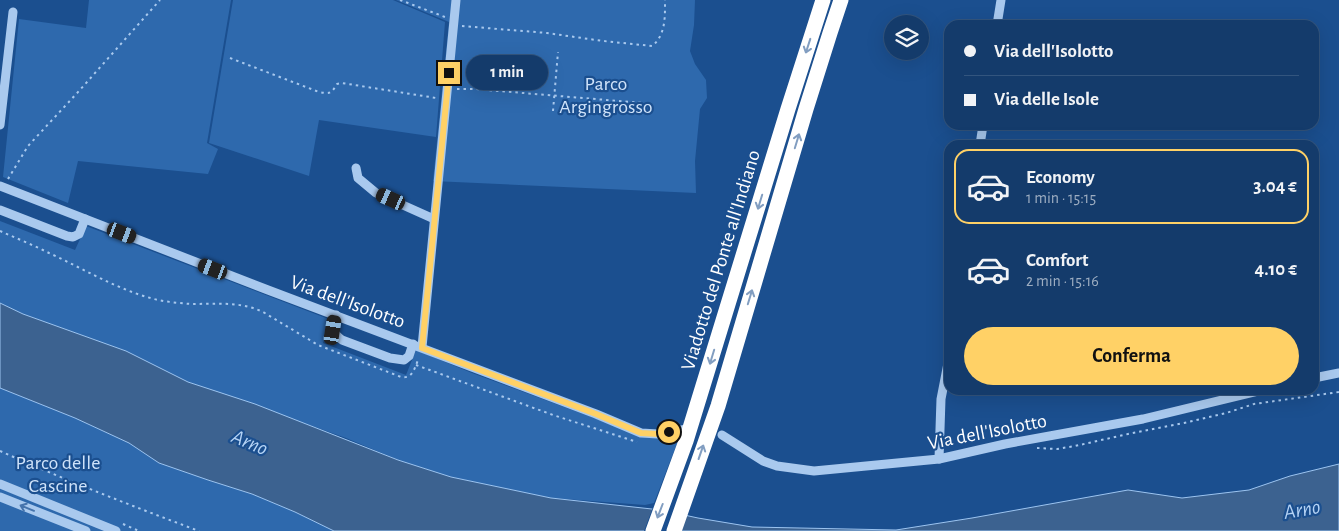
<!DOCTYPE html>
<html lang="it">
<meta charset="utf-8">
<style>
:root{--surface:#143b6b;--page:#214673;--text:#f1f3f6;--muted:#9dadc1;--line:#33557e;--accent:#ffd166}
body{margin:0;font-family:"Alegreya Sans",sans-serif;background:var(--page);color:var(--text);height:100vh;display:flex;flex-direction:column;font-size:19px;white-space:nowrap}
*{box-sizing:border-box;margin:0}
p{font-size:16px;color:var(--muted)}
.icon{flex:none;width:28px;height:28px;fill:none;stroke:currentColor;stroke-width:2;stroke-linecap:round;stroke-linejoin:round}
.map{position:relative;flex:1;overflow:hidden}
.panel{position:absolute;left:944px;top:140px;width:375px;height:255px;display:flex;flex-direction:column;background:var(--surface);border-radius:15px;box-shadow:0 5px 20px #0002,0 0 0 1px var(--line)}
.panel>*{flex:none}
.guide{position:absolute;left:944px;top:20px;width:375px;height:110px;border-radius:15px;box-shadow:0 5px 20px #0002,0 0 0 1px var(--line);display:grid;align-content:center;height:110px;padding:0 20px;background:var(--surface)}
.buttons{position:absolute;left:884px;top:15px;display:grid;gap:10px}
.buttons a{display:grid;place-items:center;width:45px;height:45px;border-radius:50%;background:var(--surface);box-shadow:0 5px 20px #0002,0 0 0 1px var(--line);font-size:25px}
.end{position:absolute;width:22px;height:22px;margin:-11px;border:6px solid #ffd166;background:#111;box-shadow:0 0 0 2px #111}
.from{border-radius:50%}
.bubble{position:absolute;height:35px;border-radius:18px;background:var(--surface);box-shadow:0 5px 20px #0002,0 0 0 1px var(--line);font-size:16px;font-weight:700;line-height:35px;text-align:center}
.car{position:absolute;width:15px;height:30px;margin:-15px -8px;border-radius:6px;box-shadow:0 0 4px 1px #0007;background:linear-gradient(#222 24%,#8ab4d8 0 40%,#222 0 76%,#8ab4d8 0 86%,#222 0)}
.guide b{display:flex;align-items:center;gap:18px;height:48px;font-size:19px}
.guide b+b{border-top:1px solid var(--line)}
.guide i{width:12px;height:12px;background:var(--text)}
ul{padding:9px 0 0;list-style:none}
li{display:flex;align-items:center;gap:15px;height:75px;margin:0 10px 8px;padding:0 10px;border:2px solid transparent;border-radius:15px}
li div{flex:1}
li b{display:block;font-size:19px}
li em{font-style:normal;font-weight:700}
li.selected{border-color:var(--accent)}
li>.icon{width:45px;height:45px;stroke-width:1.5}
.primary-button{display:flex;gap:10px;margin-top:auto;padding:10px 20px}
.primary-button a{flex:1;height:58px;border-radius:30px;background:var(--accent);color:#111;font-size:20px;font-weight:700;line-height:58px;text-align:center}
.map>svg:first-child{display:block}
</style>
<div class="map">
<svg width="1339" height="531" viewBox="0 0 1339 531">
<rect width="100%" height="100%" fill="#1b4f8f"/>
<g fill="#2e69ad">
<polygon points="89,0 231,0 207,143 218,149 208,174 78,161 68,203 3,177 19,19 86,28"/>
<polygon points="233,0 393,0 445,22 436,137 319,120 309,176 209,143"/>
<polygon points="396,0 695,0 694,25 690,51 695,64 706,80 707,98 700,109 695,161 696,193 433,181 449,22"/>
<polygon points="0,221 75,250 86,226 331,320 323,343 406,375 416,350 472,373 640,435 678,441 654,503 645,505 551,498 451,477 398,460 346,438 188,382 126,351 23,314 0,303"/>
<polygon points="0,388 75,418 129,443 159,463 208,480 252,494 295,512 334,531 0,531"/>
</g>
<polygon fill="#3c6290" stroke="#9cc4f0" points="0,303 23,314 126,351 188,382 255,404 398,460 451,477 551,498 661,510 698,518 752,527 896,530 972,518 1128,490 1182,498 1249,490 1290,476 1339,464 1339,531 334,531 295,512 252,494 208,480 159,463 129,443 75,418 0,388"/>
<polygon fill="#1b4f8f" points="653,507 675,511 682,531 644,531"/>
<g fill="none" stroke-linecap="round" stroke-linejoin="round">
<g stroke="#a9c9ee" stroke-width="2" stroke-dasharray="2.5 4" stroke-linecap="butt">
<polyline points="400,0 445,17"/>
<path d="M462 26 547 33 603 41 652 46C666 35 665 16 665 0"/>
<path d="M230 58 319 92C330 94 331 94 337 84L342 83 436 98"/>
<polyline points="457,89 475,89 643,103"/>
<polyline points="553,111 558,52"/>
<polyline points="8,179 28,146 79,91 160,0"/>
<path d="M0 231C16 238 33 245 49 253 84 269 116 289 154 299 166 302 179 303 191 304 216 304 240 301 263 312L318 345 401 377C412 379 414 370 418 360"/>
<polyline points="416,365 553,415 637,442"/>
<polyline points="1037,448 1057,449 1075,446 1128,434 1184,423 1226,413 1254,404 1339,392"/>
<path d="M0 451C65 480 132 506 199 531"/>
<polyline points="123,524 139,531"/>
</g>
<g stroke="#a9c9ee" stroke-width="9">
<polyline points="997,25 1001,0"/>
<polyline points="0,125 13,12"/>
<polyline points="980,145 983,125"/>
<polyline points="356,168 358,178 376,193 434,219"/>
<polyline points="0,186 268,290 596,414 641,433 658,434 687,429"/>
<polyline points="0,210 67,236 73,237 79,234 85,219"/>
<path d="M336 315C334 328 330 331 342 340L390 358 404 360 409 356 413 344"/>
<polyline points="422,347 456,0"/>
<polyline points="1314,378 1339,373"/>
<polyline points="722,435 763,461 777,466 814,471 939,459 1005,444 1143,419 1263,390"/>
<polyline points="939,459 941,399 949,358"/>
<polyline points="0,484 116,531"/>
<polyline points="0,497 86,531"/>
</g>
<g stroke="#fff" stroke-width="15">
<polyline points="653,531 686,441 788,109 823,0"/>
<polyline points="674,531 718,406 806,109 830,33 841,0"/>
</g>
</g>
<defs><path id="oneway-shaft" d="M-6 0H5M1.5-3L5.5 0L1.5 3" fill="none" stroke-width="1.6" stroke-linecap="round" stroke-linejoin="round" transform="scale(1.25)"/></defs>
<g stroke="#829ec1">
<use href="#oneway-shaft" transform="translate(808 46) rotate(108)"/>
<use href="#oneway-shaft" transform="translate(797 141) rotate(-73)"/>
<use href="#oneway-shaft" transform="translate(760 202) rotate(107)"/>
<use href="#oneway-shaft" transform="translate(750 297) rotate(-73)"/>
<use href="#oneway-shaft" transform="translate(712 357) rotate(107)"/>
<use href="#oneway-shaft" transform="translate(701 452) rotate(-71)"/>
<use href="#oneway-shaft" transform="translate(660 511) rotate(111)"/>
</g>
<use stroke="#4674ac" href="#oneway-shaft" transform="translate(27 508) rotate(-158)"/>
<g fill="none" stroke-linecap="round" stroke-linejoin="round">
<polyline stroke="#ffd166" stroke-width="6" points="449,73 422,348 596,414 641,433 658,434 669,432"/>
</g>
<g text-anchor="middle" stroke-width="4.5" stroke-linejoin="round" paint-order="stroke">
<g font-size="20" fill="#cfe3fa" stroke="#1b4f8f">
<text x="606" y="90">Parco<tspan x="606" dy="23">Argingrosso</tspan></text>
<text x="58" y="469">Parco delle<tspan x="58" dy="23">Cascine</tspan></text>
</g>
<g font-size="20" fill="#fff" stroke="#1b4f8f">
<text transform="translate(720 260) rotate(-73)" y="7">Viadotto del Ponte all'Indiano</text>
<text transform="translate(348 301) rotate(20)" y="7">Via dell'Isolotto</text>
<text transform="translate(987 431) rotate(-11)" y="7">Via dell'Isolotto</text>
</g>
<g font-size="21" font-style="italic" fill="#b5d3f5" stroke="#1b4f8f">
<text transform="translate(250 442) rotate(23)" y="7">Arno</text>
<text transform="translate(1302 509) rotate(-10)" y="7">Arno</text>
</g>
</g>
</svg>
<div class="buttons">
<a><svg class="icon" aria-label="layers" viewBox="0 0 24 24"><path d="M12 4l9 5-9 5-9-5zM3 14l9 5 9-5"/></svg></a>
</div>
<i class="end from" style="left:669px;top:432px"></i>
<i class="end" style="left:449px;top:73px"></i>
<div class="bubble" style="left:466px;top:55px;width:82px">1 min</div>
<i class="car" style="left:391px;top:199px;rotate:294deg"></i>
<i class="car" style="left:122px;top:233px;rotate:111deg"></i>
<i class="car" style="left:213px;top:269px;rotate:291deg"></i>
<i class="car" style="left:333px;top:330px;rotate:9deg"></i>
<div class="guide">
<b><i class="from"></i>Via dell'Isolotto</b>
<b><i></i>Via delle Isole</b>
</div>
<section class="panel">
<ul>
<li class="selected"><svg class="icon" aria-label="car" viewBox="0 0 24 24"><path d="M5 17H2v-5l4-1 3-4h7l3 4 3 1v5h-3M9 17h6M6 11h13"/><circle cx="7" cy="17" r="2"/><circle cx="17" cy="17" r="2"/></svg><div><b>Economy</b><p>1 min · 15:15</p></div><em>3.04 €</em></li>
<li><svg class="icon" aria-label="car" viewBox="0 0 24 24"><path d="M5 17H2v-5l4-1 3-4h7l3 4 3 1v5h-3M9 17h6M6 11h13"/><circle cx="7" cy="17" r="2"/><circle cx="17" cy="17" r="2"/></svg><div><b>Comfort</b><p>2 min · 15:16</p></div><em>4.10 €</em></li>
</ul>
<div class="primary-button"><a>Conferma</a></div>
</section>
</div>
